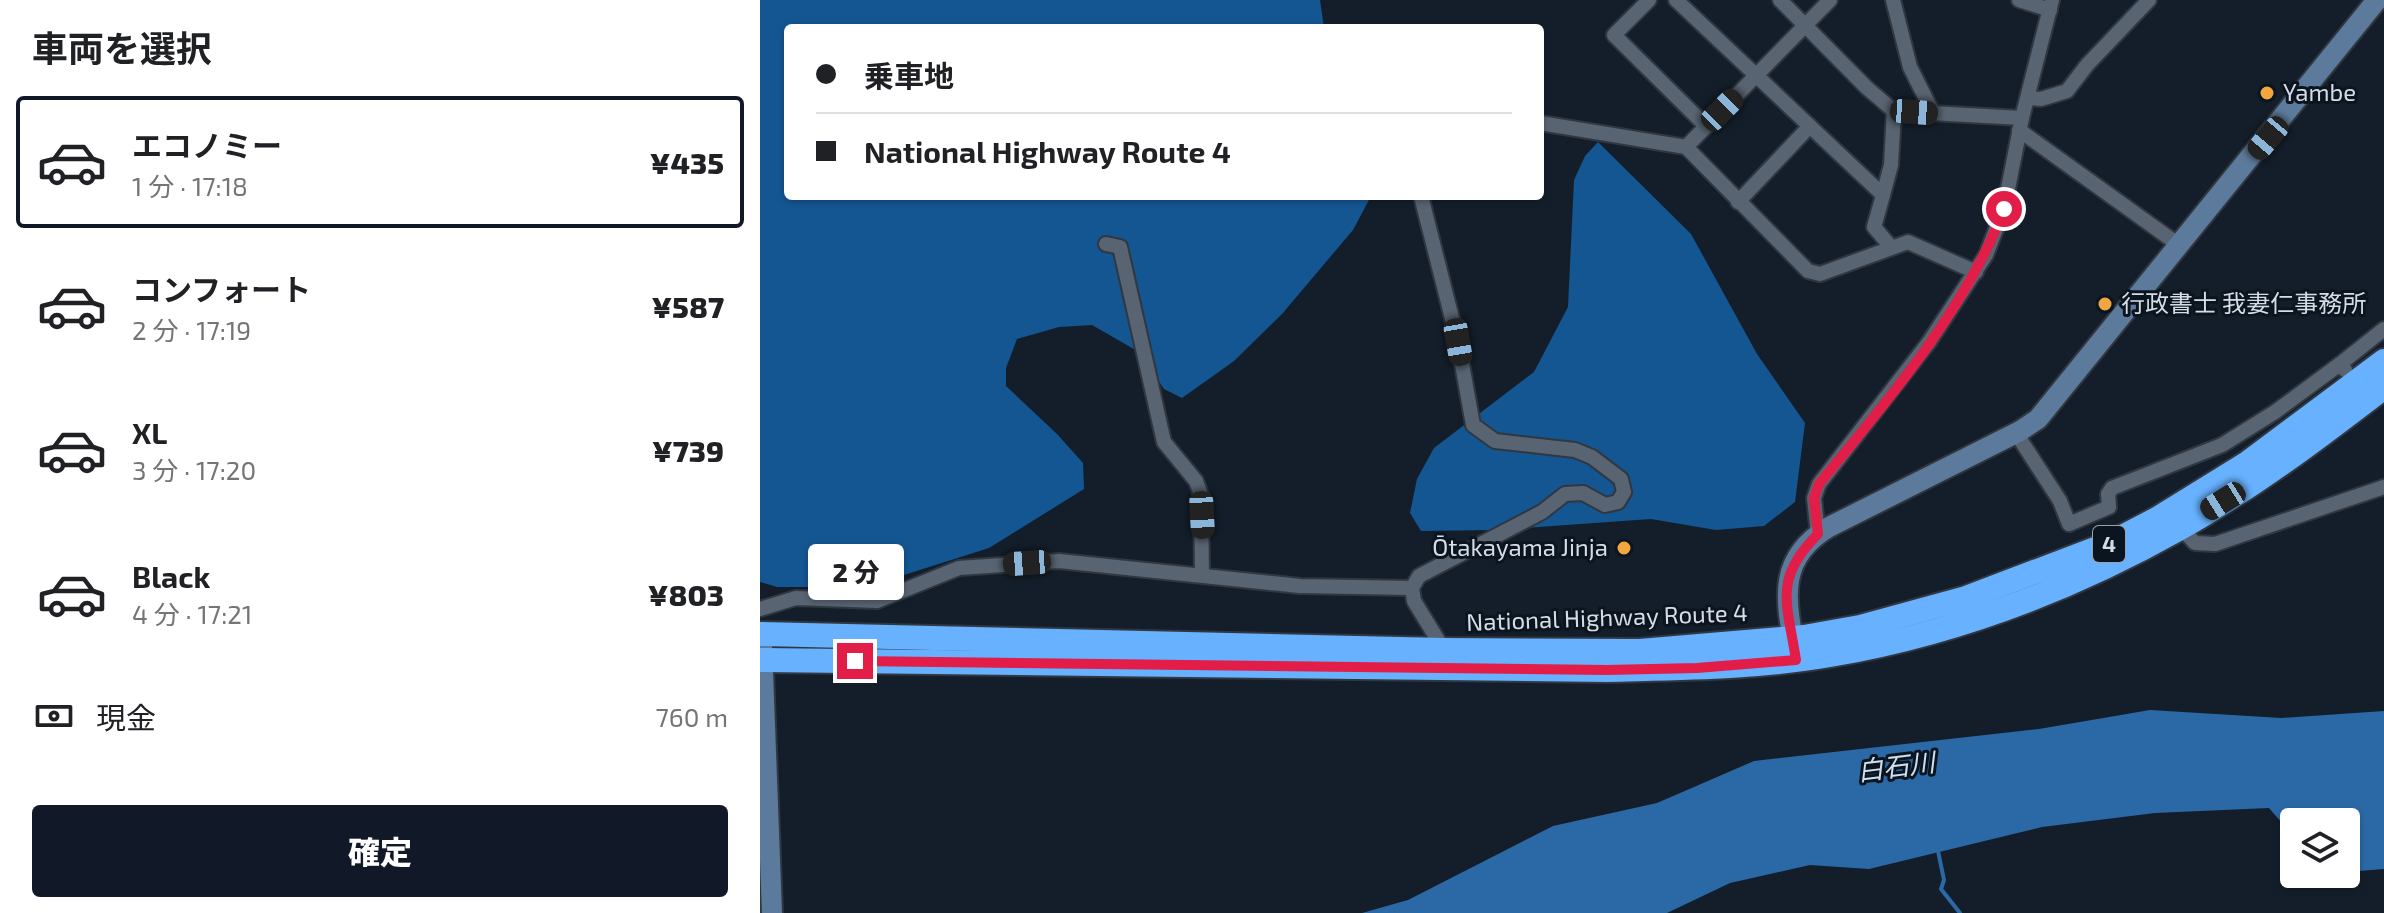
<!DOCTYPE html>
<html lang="ja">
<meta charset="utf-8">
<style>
:root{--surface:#fff;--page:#f2f2f2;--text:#202124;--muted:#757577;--line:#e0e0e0;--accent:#111827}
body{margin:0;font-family:"Exo 2","Noto Sans JP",sans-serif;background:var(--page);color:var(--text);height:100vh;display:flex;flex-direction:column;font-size:30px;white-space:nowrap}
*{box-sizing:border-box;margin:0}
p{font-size:26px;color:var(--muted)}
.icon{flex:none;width:44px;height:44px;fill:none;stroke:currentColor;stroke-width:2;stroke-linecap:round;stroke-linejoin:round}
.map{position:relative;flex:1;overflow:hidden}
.details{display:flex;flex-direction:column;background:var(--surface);width:760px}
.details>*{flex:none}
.banner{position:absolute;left:24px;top:24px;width:760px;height:176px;border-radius:8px;box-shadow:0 2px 6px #0004;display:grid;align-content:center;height:176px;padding:0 32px;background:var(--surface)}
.controls{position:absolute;left:1520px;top:808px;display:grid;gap:16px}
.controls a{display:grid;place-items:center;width:80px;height:80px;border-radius:8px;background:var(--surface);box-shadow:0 2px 6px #0004;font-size:40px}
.end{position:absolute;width:36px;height:36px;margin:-18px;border:10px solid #e11d48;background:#fff;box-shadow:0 0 0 4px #fff}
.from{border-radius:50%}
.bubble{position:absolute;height:56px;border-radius:8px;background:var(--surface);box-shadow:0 2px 6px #0004;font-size:26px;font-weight:800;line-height:56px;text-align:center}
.car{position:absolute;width:24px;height:48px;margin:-24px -12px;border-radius:10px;box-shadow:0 0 6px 2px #0007;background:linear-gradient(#222 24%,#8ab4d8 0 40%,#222 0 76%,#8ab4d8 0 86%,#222 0)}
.banner b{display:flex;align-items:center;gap:28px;height:76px;font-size:30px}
.banner b+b{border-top:2px solid var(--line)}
.banner i{width:20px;height:20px;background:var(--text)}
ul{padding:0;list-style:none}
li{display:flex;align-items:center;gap:24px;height:132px;margin:0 16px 12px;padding:0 16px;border:4px solid transparent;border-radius:8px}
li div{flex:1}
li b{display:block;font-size:30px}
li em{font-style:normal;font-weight:800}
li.current{border-color:var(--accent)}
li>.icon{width:72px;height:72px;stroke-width:1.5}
h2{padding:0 32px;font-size:36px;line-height:96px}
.pay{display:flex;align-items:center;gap:20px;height:88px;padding:0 32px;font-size:30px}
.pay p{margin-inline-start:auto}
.action{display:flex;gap:16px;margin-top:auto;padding:16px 32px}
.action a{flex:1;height:92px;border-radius:8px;background:var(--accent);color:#fff;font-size:32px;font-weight:800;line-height:92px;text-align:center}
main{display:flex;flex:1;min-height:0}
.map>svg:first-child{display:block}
</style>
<main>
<section class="details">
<h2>車両を選択</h2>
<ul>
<li class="current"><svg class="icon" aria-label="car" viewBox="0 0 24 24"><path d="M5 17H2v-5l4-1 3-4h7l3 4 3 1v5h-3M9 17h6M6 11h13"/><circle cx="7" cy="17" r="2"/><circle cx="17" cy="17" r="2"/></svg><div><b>エコノミー</b><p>1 分 · 17:18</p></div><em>¥435</em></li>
<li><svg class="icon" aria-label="car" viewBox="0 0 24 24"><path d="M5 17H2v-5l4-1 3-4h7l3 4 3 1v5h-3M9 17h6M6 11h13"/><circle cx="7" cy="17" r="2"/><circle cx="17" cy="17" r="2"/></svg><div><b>コンフォート</b><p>2 分 · 17:19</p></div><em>¥587</em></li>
<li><svg class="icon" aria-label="car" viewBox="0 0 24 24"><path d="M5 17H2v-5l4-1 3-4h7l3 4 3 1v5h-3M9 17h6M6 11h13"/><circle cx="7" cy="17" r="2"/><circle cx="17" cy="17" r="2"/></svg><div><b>XL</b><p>3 分 · 17:20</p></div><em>¥739</em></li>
<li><svg class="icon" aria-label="car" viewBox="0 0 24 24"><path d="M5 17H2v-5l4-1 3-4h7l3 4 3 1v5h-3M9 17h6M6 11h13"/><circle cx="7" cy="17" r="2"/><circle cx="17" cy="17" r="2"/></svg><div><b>Black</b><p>4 分 · 17:21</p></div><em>¥803</em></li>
</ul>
<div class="pay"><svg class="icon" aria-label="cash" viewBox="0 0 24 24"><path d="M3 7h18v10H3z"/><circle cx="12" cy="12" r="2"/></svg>現金<p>760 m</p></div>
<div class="action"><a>確定</a></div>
</section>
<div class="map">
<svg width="1624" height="913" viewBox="0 0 1624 913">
<rect width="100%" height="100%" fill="#141e2a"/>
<g fill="#145692">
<polygon points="0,0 560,0 564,28 28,28 28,196 611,196 593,230 522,314 474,361 422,398 404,389 379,352 332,325 299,327 257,339 246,368 246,386 297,434 323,463 324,489 229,548 106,587 17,587 0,582"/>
<polygon points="838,142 931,234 997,354 1045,423 1035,502 1004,526 956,530 891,519 736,530 661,531 650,513 657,479 674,448 774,372 808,307 814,180 825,156"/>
</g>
<polygon fill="#2b69a6" points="1390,710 1521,718 1624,711 1624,869 1586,872 1586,822 1534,822 1534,837 1509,808 1395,813 1282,827 1109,869 1050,865 970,883 907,913 602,913 648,900 793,826 897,803 994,761 1279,729"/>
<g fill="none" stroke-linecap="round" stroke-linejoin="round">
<polyline stroke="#2b69a6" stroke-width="4" points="1178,851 1184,880 1181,889 1200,913"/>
<g stroke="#303740" stroke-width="18">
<g id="street">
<polyline points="889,0 854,35 946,126"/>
<polyline points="916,0 1123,195 1114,227 1131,247"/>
<polyline points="1020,0 1107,88 1134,111 1262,118"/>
<polyline points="1133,0 1150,67 1173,113"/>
<polyline points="1259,0 1290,10"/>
<polyline points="1268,98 1281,99 1307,91 1327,65 1389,0"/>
<polyline points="780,123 926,147 1048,271 1060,274 1148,242 1216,272"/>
<polyline points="1259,130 1419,245"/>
<polyline points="926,147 1070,0"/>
<polyline points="1123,195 1131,165 1134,111"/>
<polyline points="661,196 698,342 713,425 735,441 815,450 832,457 861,479 864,492 858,502 845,505 823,493 805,494 782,512 659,576 652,588 654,601 684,650"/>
<polyline points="978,202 1050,126"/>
<polyline points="346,244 360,247 404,442 436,481 441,495 442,575"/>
<polyline points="1585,370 1580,364 1624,329"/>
<polyline points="1256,433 1300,501 1309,524 1349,507 1348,494 1352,488 1462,445 1515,412 1580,364"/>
<polyline points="1421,528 1435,543 1455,544 1624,487"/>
<polyline points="1058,534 1054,498 1059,484 1169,342 1226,255 1244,209 1262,118 1292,0"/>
<polyline points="0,609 36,598 117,601 199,568 299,561 540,586 652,588"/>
</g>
</g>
<g stroke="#303740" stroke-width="24">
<g id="secondary">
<polyline points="2,645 12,913"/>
<path d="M1035 652C1026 600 1016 559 1069 527L1260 431 1278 419 1617 0"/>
</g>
</g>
<g stroke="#303740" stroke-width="28">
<g id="highway">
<polyline points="0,634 684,650 880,651 1044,637 1100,627 1206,598 1351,543 1397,519 1486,464 1624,361"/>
<path d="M0 660 847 670C921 668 996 668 1070 655 1192 634 1312 589 1420 528 1492 488 1559 437 1624 387"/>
</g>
</g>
<use href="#street" stroke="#586472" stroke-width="14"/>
<use href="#secondary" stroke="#5c7b9c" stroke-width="20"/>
<use href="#highway" stroke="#67b1fe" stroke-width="24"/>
</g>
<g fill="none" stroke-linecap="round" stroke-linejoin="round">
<path stroke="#e11d48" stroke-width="10" d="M95 661 847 670 937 668 1036 660C1027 602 1013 579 1058 534L1054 498 1059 484C1126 403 1207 308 1244 209"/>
</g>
<g fill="#f1a63f" stroke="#0b1520" stroke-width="3">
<circle cx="1507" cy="93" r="8"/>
<circle cx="1345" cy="304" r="8"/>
<circle cx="864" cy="548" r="8"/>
</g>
<g text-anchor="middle" stroke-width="6" stroke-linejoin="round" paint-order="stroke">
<rect fill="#0b1520" stroke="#98a0aa" stroke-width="2" x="1333" y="526" width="32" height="36" rx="6"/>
<g font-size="22" font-weight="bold" fill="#d5dce5">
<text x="1349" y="552">4</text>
</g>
<g font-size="24" fill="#d5dce5" stroke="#0b1520" text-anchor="start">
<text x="1523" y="101">Yambe</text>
<text x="1361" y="312">行政書士 我妻仁事務所</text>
<text x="848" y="556" text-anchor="end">Ōtakayama Jinja</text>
</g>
<g font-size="24" fill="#d5dce5" stroke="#0b1520">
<text transform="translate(847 618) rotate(-2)" y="8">National Highway Route 4</text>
</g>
<g font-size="26" font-style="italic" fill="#d0e0f1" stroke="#0b1520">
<text transform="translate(1136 767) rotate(-7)" y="9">白石川</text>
</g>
</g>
</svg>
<div class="controls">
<a><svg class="icon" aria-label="layers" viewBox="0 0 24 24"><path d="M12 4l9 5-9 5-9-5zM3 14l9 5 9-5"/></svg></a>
</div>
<i class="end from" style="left:1244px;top:209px"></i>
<i class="end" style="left:95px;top:661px"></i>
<div class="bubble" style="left:48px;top:544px;width:96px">2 分</div>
<i class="car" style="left:962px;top:110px;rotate:45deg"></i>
<i class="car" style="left:1154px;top:112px;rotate:94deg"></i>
<i class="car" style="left:1508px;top:138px;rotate:220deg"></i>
<i class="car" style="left:698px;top:342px;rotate:170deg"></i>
<i class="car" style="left:1463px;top:501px;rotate:238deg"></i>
<i class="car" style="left:442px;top:515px;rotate:177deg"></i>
<i class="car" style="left:267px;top:563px;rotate:266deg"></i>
<div class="banner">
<b><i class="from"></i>乗車地</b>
<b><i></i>National Highway Route 4</b>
</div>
</div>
</main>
